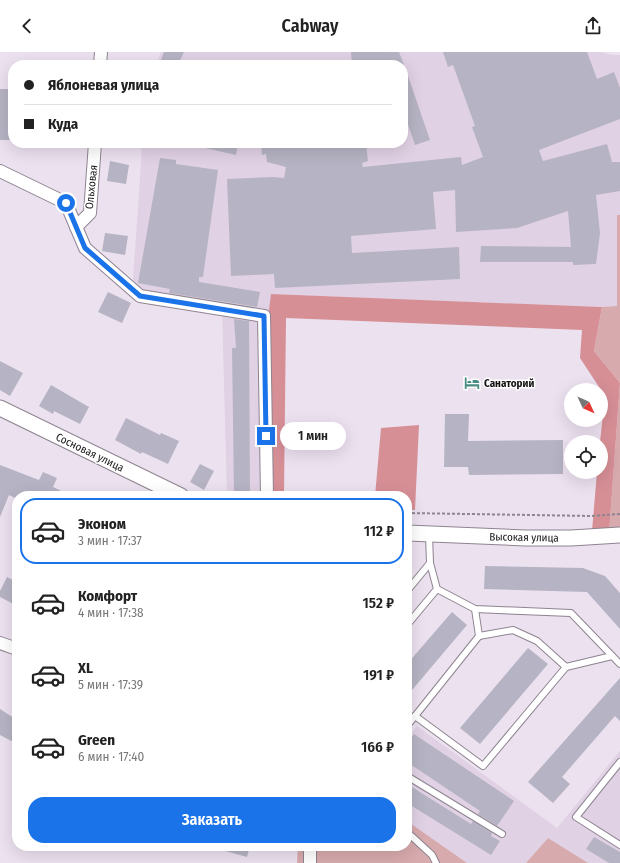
<!DOCTYPE html>
<html lang="ru">
<meta charset="utf-8">
<style>
:root{--surface:#fff;--page:#f6f6f6;--text:#222;--muted:#767676;--line:#e0e0e0;--accent:#1a73e8}
body{margin:0;font-family:"Fira Sans Condensed",sans-serif;background:var(--page);color:var(--text);height:100vh;display:flex;flex-direction:column;font-size:15px;white-space:nowrap}
*{box-sizing:border-box;margin:0}
p{font-size:13px;color:var(--muted)}
.icon{flex:none;width:22px;height:22px;fill:none;stroke:currentColor;stroke-width:2;stroke-linecap:round;stroke-linejoin:round}
.map{position:relative;flex:1;overflow:hidden}
.drawer{position:absolute;left:12px;top:439px;width:400px;height:360px;display:flex;flex-direction:column;background:var(--surface);border-radius:16px;box-shadow:0 4px 16px #0002}
.drawer>*{flex:none}
.hud{position:absolute;left:8px;top:8px;width:400px;height:88px;border-radius:16px;box-shadow:0 4px 16px #0002;display:grid;align-content:center;height:88px;padding:0 16px;background:var(--surface)}
.needle{width:26px;rotate:134deg}
.fabs{position:absolute;left:564px;top:331px;display:grid;gap:8px}
.fabs a{display:grid;place-items:center;width:44px;height:44px;border-radius:50%;background:var(--surface);box-shadow:0 4px 16px #0002;font-size:20px}
.end{position:absolute;width:18px;height:18px;margin:-9px;border:5px solid #1a73e8;background:#fff;box-shadow:0 0 0 2px #fff}
.from{border-radius:50%}
.bubble{position:absolute;height:28px;border-radius:14px;background:var(--surface);box-shadow:0 4px 16px #0002;font-size:13px;font-weight:600;line-height:28px;text-align:center}
.hud b{display:flex;align-items:center;gap:14px;height:38px;font-size:15px}
.hud b+b{border-top:1px solid var(--line)}
.hud i{width:10px;height:10px;background:var(--text)}
ul{padding:7px 0 0;list-style:none}
li{display:flex;align-items:center;gap:12px;height:66px;margin:0 8px 6px;padding:0 8px;border:2px solid transparent;border-radius:16px}
li div{flex:1}
li b{display:block;font-size:15px}
li em{font-style:normal;font-weight:600}
li.active{border-color:var(--accent)}
li>.icon{width:36px;height:36px;stroke-width:1.5}
.primary-button{display:flex;gap:8px;margin-top:auto;padding:8px 16px}
.primary-button a{flex:1;height:46px;border-radius:16px;background:var(--accent);color:#fff;font-size:16px;font-weight:600;line-height:46px;text-align:center}
header{display:flex;justify-content:space-between;align-items:center;height:52px;padding:0 16px;background:var(--surface);font-size:18px;font-weight:600}
.map>svg:first-child{display:block}
</style>
<header><svg class="icon" aria-label="back" viewBox="0 0 24 24"><path d="M15 5l-7 7 7 7"/></svg>Cabway<svg class="icon" aria-label="share" viewBox="0 0 24 24"><path d="M12 15V3M7 8l5-5 5 5M5 13v7h14v-7"/></svg></header>
<div class="map">
<svg width="620" height="811" viewBox="0 0 620 811">
<rect width="100%" height="100%" fill="#ece1ef"/>
<g fill="#e0d1e4">
<polygon points="161,0 602,0 612,3 620,3 620,163 617,163 617,254 602,255 271,242 270,444 227,444 222,255 139,238 133,229 142,97 129,91 403,91 403,13 156,13"/>
<polygon points="417,674 557,776 620,699 620,811 588,811 548,786 526,811 467,811 407,769 407,687"/>
</g>
<g fill="#d7aaad">
<polygon points="617,163 620,163 620,479 609,482 620,331 594,299 602,255 617,254"/>
<polygon points="407,769 467,811 297,811 298,794 407,794"/>
<polygon points="548,786 588,811 526,811"/>
</g>
<g fill="#d78f96">
<polygon points="271,242 602,255 594,299 620,331 609,482 592,479 597,420 601,420 600,390 605,344 580,306 582,278 286,266 284,442 347,444 270,444 268,266"/>
<polygon points="419,373 415,458 407,458 407,444 375,444 381,376"/>
</g>
<g fill="#b6b4c4">
<polygon points="164,0 184,0 178,13 159,13"/>
<polygon points="351,0 399,0 404,13 352,13"/>
<polygon points="443,0 587,0 597,27 614,20 620,36 620,67 539,98 543,109 607,92 612,110 620,110 620,139 596,143 600,181 596,212 573,213 573,210 480,210 481,194 571,195 568,159 517,176 456,180 455,138 433,140 436,177 351,184 352,201 459,195 460,227 275,236 274,222 231,224 227,127 273,125 284,126 286,115 267,110 266,102 262,103 261,91 366,91 368,109 362,111 363,115 461,105 462,113 483,105 472,75 475,74 453,13 448,15"/>
<polygon points="403,15 405,15 430,88 415,93 403,58"/>
<polygon points="0,37 13,37 13,77 10,77 10,88 0,88"/>
<polygon points="202,91 238,91 236,103 201,95"/>
<polygon points="160,106 176,108 176,112 218,118 203,225 199,225 199,230 260,240 257,255 169,241 170,237 138,231"/>
<polygon points="110,109 129,113 126,132 107,129"/>
<polygon points="105,181 128,184 125,203 102,199"/>
<polygon points="108,240 131,251 122,271 98,260"/>
<polygon points="234,267 249,269 250,444 234,444 232,296 236,296"/>
<polygon points="0,309 23,321 10,344 0,338"/>
<polygon points="51,333 89,355 80,372 54,359 53,362 39,354"/>
<polygon points="445,362 469,362 468,389 563,388 563,422 469,423 468,415 444,415"/>
<polygon points="126,366 160,383 161,381 179,389 168,412 142,400 141,402 115,388"/>
<polygon points="200,412 214,419 204,438 190,430"/>
<polygon points="0,413 39,428 43,420 57,426 53,435 72,444 17,444 17,447 9,443 0,465"/>
<polygon points="485,514 583,516 605,524 620,541 620,577 587,540 484,537"/>
<polygon points="7,525 17,530 17,554 0,545 0,539"/>
<polygon points="452,560 467,573 407,644 407,612"/>
<polygon points="528,596 548,612 480,692 460,676"/>
<polygon points="620,626 620,669 615,664 562,725 570,732 553,751 528,730"/>
<polygon points="0,657 17,668 17,692 0,683"/>
<polygon points="414,682 514,749 497,774 478,762 480,759 407,710 407,692"/>
<polygon points="407,732 471,772 473,769 492,781 491,784 500,789 491,803 407,751"/>
<polygon points="594,785 620,800 620,811 609,811 586,797"/>
<polygon points="218,794 250,794 247,805 218,797"/>
</g>
<g fill="none" stroke-linecap="round" stroke-linejoin="round">
<g stroke="#8e8490" stroke-width="8">
<g id="service">
<polyline points="429,483 430,511 437,537 475,557 571,561 620,612"/>
<polyline points="407,539 430,511"/>
<polyline points="407,573 437,537"/>
<polyline points="479,584 513,578 537,589 566,615 612,604"/>
<polyline points="415,664 483,714 566,615"/>
<polyline points="407,674 479,584 475,557"/>
<polyline points="620,710 576,765 620,793"/>
<polyline points="407,724 502,782"/>
<polyline points="407,780 432,803 436,811"/>
</g>
</g>
<g stroke="#8e8490" stroke-width="14">
<g id="minor">
<polyline points="100,13 101,0"/>
<polyline points="0,119 66,151 85,196 140,244 264,264 267,444"/>
<polyline points="76,175 90,161 95,91"/>
<polyline points="0,591 17,597"/>
<polyline points="310,794 310,811"/>
</g>
</g>
<g stroke="#8e8490" stroke-width="17">
<g id="tertiary">
<polyline points="0,356 181,444"/>
<polyline points="407,481 525,486 571,486 620,483"/>
</g>
</g>
<polyline stroke="#8d868f" stroke-width="2" stroke-dasharray="3 2" stroke-linecap="butt" points="407,461 591,464 620,462"/>
<use href="#service" stroke="#fff" stroke-width="6"/>
<use href="#minor" stroke="#fff" stroke-width="12"/>
<use href="#tertiary" stroke="#fff" stroke-width="15"/>
</g>
<g fill="none" stroke-linecap="round" stroke-linejoin="round">
<polyline stroke="#1a73e8" stroke-width="5" points="66,151 85,196 140,244 264,264 266,384"/>
</g>
<defs>
<g id="hotel-bare" transform="scale(1.2)"><path d="M-6-4.5h1.5V1H6V5H4.5V3h-9V5H-6ZM-4 0a1.8 1.8 0 1 1 3.6 0ZM.5 0V-2.5h3Q6-2.5 6 0Z" fill="#488d84" stroke="#fff" stroke-width="2.5" paint-order="stroke"/></g>
</defs>
<g fill-rule="evenodd">
<use href="#hotel-bare" x="472" y="331"/>
</g>
<g text-anchor="middle" stroke-width="3" stroke-linejoin="round" paint-order="stroke">
<g font-size="11" fill="#181519" stroke="#fff">
<text transform="translate(91 135) rotate(-84)" y="4">Ольховая</text>
<text transform="translate(90 400) rotate(26)" y="4">Сосновая улица</text>
<text transform="translate(524 485) rotate(1)" y="4">Высокая улица</text>
</g>
<g font-size="11" font-weight="bold" fill="#181519" stroke="#fff" text-anchor="start">
<text x="484" y="335">Санаторий</text>
</g>
</g>
</svg>
<div class="fabs">
<a><svg class="needle" viewBox="-14 -14 28 28"><path d="M0-13l5 13h-10z" fill="#e53935"/><path d="M0 13l5-13h-10z" fill="#767676"/></svg></a>
<a><svg class="icon" aria-label="locate" viewBox="0 0 24 24"><circle cx="12" cy="12" r="6"/><path d="M12 2v4M12 18v4M2 12h4M18 12h4"/></svg></a>
</div>
<i class="end from" style="left:66px;top:151px"></i>
<i class="end" style="left:266px;top:384px"></i>
<div class="bubble" style="left:280px;top:370px;width:66px">1 мин</div>
<div class="hud">
<b><i class="from"></i>Яблоневая улица</b>
<b><i></i>Куда</b>
</div>
<section class="drawer">
<ul>
<li class="active"><svg class="icon" aria-label="car" viewBox="0 0 24 24"><path d="M5 17H2v-5l4-1 3-4h7l3 4 3 1v5h-3M9 17h6M6 11h13"/><circle cx="7" cy="17" r="2"/><circle cx="17" cy="17" r="2"/></svg><div><b>Эконом</b><p>3 мин · 17:37</p></div><em>112 ₽</em></li>
<li><svg class="icon" aria-label="car" viewBox="0 0 24 24"><path d="M5 17H2v-5l4-1 3-4h7l3 4 3 1v5h-3M9 17h6M6 11h13"/><circle cx="7" cy="17" r="2"/><circle cx="17" cy="17" r="2"/></svg><div><b>Комфорт</b><p>4 мин · 17:38</p></div><em>152 ₽</em></li>
<li><svg class="icon" aria-label="car" viewBox="0 0 24 24"><path d="M5 17H2v-5l4-1 3-4h7l3 4 3 1v5h-3M9 17h6M6 11h13"/><circle cx="7" cy="17" r="2"/><circle cx="17" cy="17" r="2"/></svg><div><b>XL</b><p>5 мин · 17:39</p></div><em>191 ₽</em></li>
<li><svg class="icon" aria-label="car" viewBox="0 0 24 24"><path d="M5 17H2v-5l4-1 3-4h7l3 4 3 1v5h-3M9 17h6M6 11h13"/><circle cx="7" cy="17" r="2"/><circle cx="17" cy="17" r="2"/></svg><div><b>Green</b><p>6 мин · 17:40</p></div><em>166 ₽</em></li>
</ul>
<div class="primary-button"><a>Заказать</a></div>
</section>
</div>
